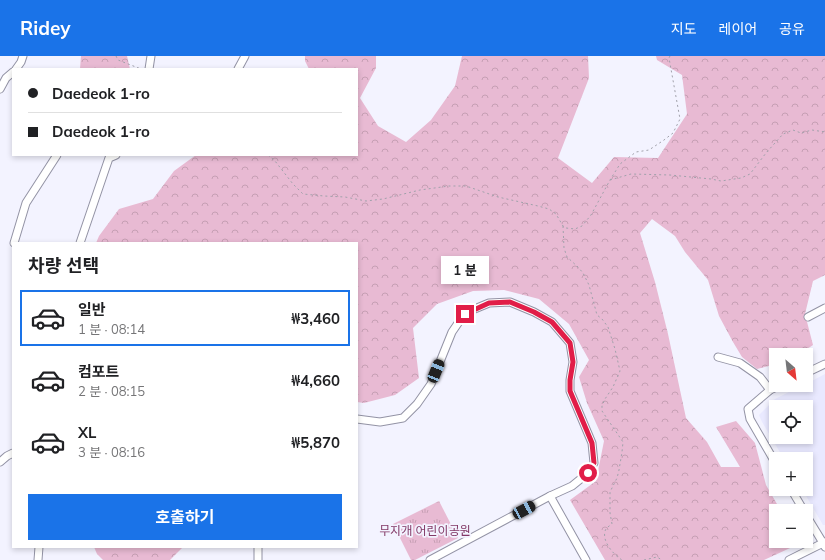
<!DOCTYPE html>
<html lang="ko">
<meta charset="utf-8">
<style>
:root{--surface:#fff;--page:#f6f6f6;--text:#202124;--muted:#757577;--line:#e0e0e0;--accent:#1a73e8}
body{margin:0;font-family:Mulish,"Noto Sans KR",sans-serif;background:var(--page);color:var(--text);height:100vh;display:flex;flex-direction:column;font-size:15px;white-space:nowrap}
*{box-sizing:border-box;margin:0}
p{font-size:13px;color:var(--muted)}
.icon{flex:none;width:22px;height:22px;fill:none;stroke:currentColor;stroke-width:2;stroke-linecap:round;stroke-linejoin:round}
.map{position:relative;flex:1;overflow:hidden}
.drawer{position:absolute;left:12px;top:186px;width:346px;height:306px;display:flex;flex-direction:column;background:var(--surface);border-radius:0px;box-shadow:0 2px 6px #0003}
.drawer>*{flex:none}
.top-card{position:absolute;left:12px;top:12px;width:346px;height:88px;border-radius:0px;box-shadow:0 2px 6px #0003;display:grid;align-content:center;height:88px;padding:0 16px;background:var(--surface)}
.needle{width:26px;rotate:152deg}
.fabs{position:absolute;left:769px;top:292px;display:grid;gap:8px}
.fabs a{display:grid;place-items:center;width:44px;height:44px;border-radius:0px;background:var(--surface);box-shadow:0 2px 6px #0003;font-size:20px}
.end{position:absolute;width:18px;height:18px;margin:-9px;border:5px solid #e11d48;background:#fff;box-shadow:0 0 0 2px #fff}
.from{border-radius:50%}
.bubble{position:absolute;height:28px;border-radius:0px;background:var(--surface);box-shadow:0 2px 6px #0003;font-size:13px;font-weight:700;line-height:28px;text-align:center}
.car{position:absolute;width:12px;height:24px;margin:-12px -6px;border-radius:5px;box-shadow:0 0 3px 1px #0007;background:linear-gradient(#222 24%,#8ab4d8 0 40%,#222 0 76%,#8ab4d8 0 86%,#222 0)}
.top-card b{display:flex;align-items:center;gap:14px;height:38px;font-size:15px}
.top-card b+b{border-top:1px solid var(--line)}
.top-card i{width:10px;height:10px;background:var(--text)}
ul{padding:0;list-style:none}
li{display:flex;align-items:center;gap:12px;height:56px;margin:0 8px 6px;padding:0 8px;border:2px solid transparent;border-radius:0px}
li div{flex:1}
li b{display:block;font-size:15px}
li em{font-style:normal;font-weight:700}
li.active{border-color:var(--accent)}
li>.icon{width:36px;height:36px;stroke-width:1.5}
h2{padding:0 16px;font-size:18px;line-height:48px}
.button{display:flex;gap:8px;margin-top:auto;padding:8px 16px}
.button a{flex:1;height:46px;border-radius:0px;background:var(--accent);color:#fff;font-size:16px;font-weight:700;line-height:46px;text-align:center}
header{display:flex;align-items:center;gap:24px;box-sizing:border-box;height:56px;padding:0 20px;background:var(--accent);color:#fff}
header strong{font-size:19px}
nav{display:flex;gap:22px;margin-inline-start:auto;font-size:14px}
.map>svg:first-child{display:block}
</style>
<header>
<strong>Ridey</strong>
<nav><a>지도</a><a>레이어</a><a>공유</a></nav>
</header>
<div class="map">
<svg width="825" height="504" viewBox="0 0 825 504">
<defs>
<pattern id="forest-crowns" width="20" height="18" patternUnits="userSpaceOnUse"><rect width="20" height="18" fill="#e8bad3"/><path d="M2 6a3 3 0 1 1 6 0M12 15a3 3 0 1 1 6 0" fill="none" stroke="#c69fb4"/></pattern>
<pattern id="park-tufts" width="24" height="20" patternUnits="userSpaceOnUse"><rect width="24" height="20" fill="#e8bad3"/><path d="M3 7l-1-3M5 7V3M7 7l1-3M15 17l-1-3M17 17v-4M19 17l1-3" fill="none" stroke="#c69fb4"/></pattern>
</defs>
<rect width="100%" height="100%" fill="#f3f3ff"/>
<path fill="#e9e9ff" fill-rule="evenodd" d="M825 318V469H823L802 433H806V403H784L762 366 759 359 775 343 803 329H806V328ZM776 351H806V381H776Z"/>
<g fill="url(#forest-crowns)">
<polygon points="81,0 127,0 130,13 80,13"/>
<polygon points="305,0 376,0 376,12 360,42 378,70 406,86 431,64 455,30 462,0 588,0 589,22 558,102 592,127 614,101 658,102 687,58 682,19 657,4 656,0 825,0 825,219 813,225 805,258 813,289 798,299 776,299 776,308 757,313 742,301 733,286 719,260 708,224 685,196 675,180 652,163 640,177 655,226 668,278 686,362 707,386 721,411 740,411 716,371 736,365 755,387 766,429 781,455 776,455 776,485 800,485 801,487 764,504 605,504 570,444 596,425 604,385 587,347 579,321 589,304 569,268 539,243 504,234 473,235 437,248 413,272 419,322 395,339 364,347 357,346 357,187 96,187 99,180 119,153 153,143 174,115 196,99 357,99 357,13 309,13 305,5"/>
<polygon points="94,491 183,491 170,504 103,504 97,498"/>
</g>
<polygon fill="url(#park-tufts)" points="439,445 458,482 415,504 411,504 393,468"/>
<g fill="none" stroke-linecap="round" stroke-linejoin="round">
<g stroke="#9393a5" stroke-width="9">
<g id="minor">
<polyline points="16,13 21,6 23,0"/>
<polyline points="149,13 151,0"/>
<polyline points="238,13 245,0"/>
<polyline points="0,33 6,22 13,16"/>
<polyline points="14,187 26,147 57,99"/>
<polyline points="80,187 109,102 116,99"/>
<polyline points="808,261 825,252"/>
<polyline points="718,301 740,307 760,321 770,334"/>
<polyline points="806,317 825,308"/>
<polyline points="357,363 380,366 403,362 417,348 431,328 452,276 465,257 489,247 510,246 534,256 552,266 570,287 573,306 570,324 570,335 592,387 594,407 588,417 572,430 550,440 586,504"/>
<polyline points="0,406 7,400 13,397"/>
<polyline points="776,408 750,363 748,353 770,334 781,329"/>
<polyline points="791,433 804,455"/>
<polyline points="806,459 823,487 825,486"/>
<polyline points="38,504 39,491"/>
<polyline points="258,504 258,491"/>
<polyline points="430,504 550,440"/>
<polyline points="789,504 823,487 825,491"/>
</g>
</g>
<g stroke="#a1a1ab" stroke-width="1" stroke-dasharray="2 3" stroke-linecap="butt">
<polyline points="116,0 118,4 141,13"/>
<polyline points="268,99 275,105 293,128 303,138 324,140 345,141 366,145 383,143 420,134 449,130 466,130 498,141 538,150 549,153 556,158 563,170 566,172 575,173 582,170 591,159 610,124 620,108 636,96 649,94 664,84 673,77 680,63 669,2 670,0"/>
<polyline points="610,124 631,118 670,119 711,123 721,125 741,122 750,118 766,97 783,78 793,74 801,77 812,74 825,76"/>
<path d="M563 170 564 192 567 201 578 211 583 217 589 229 597 259 602 263 608 271 615 293 620 315 613 331 605 343 602 350V355L623 386 622 396 619 414 617 422 610 436V457L612 468C609 470 606 472 605 475 602 486 614 499 622 504"/>
<polyline points="644,504 657,501 662,504"/>
</g>
<use href="#minor" stroke="#fff" stroke-width="7"/>
</g>
<g fill="none" stroke-linecap="round" stroke-linejoin="round">
<polyline stroke="#e11d48" stroke-width="5" points="465,258 489,247 510,246 534,256 552,266 570,287 573,306 570,324 570,335 592,387 594,407 588,417"/>
</g>
<g text-anchor="middle" stroke-width="3.5" stroke-linejoin="round" paint-order="stroke">
<g font-size="12" fill="#823866" stroke="#f3f3ff">
<text x="425" y="479">무지개 어린이공원</text>
</g>
</g>
</svg>
<div class="fabs">
<a><svg class="needle" viewBox="-14 -14 28 28"><path d="M0-13l5 13h-10z" fill="#e53935"/><path d="M0 13l5-13h-10z" fill="#757577"/></svg></a>
<a><svg class="icon" aria-label="locate" viewBox="0 0 24 24"><circle cx="12" cy="12" r="6"/><path d="M12 2v4M12 18v4M2 12h4M18 12h4"/></svg></a>
<a>+</a>
<a>−</a>
</div>
<i class="end from" style="left:588px;top:417px"></i>
<i class="end" style="left:465px;top:258px"></i>
<div class="bubble" style="left:441px;top:200px;width:48px">1 분</div>
<i class="car" style="left:436px;top:315px;rotate:22deg"></i>
<i class="car" style="left:524px;top:454px;rotate:62deg"></i>
<div class="top-card">
<b><i class="from"></i>Daedeok 1-ro</b>
<b><i></i>Daedeok 1-ro</b>
</div>
<section class="drawer">
<h2>차량 선택</h2>
<ul>
<li class="active"><svg class="icon" aria-label="car" viewBox="0 0 24 24"><path d="M5 17H2v-5l4-1 3-4h7l3 4 3 1v5h-3M9 17h6M6 11h13"/><circle cx="7" cy="17" r="2"/><circle cx="17" cy="17" r="2"/></svg><div><b>일반</b><p>1 분 · 08:14</p></div><em>₩3,460</em></li>
<li><svg class="icon" aria-label="car" viewBox="0 0 24 24"><path d="M5 17H2v-5l4-1 3-4h7l3 4 3 1v5h-3M9 17h6M6 11h13"/><circle cx="7" cy="17" r="2"/><circle cx="17" cy="17" r="2"/></svg><div><b>컴포트</b><p>2 분 · 08:15</p></div><em>₩4,660</em></li>
<li><svg class="icon" aria-label="car" viewBox="0 0 24 24"><path d="M5 17H2v-5l4-1 3-4h7l3 4 3 1v5h-3M9 17h6M6 11h13"/><circle cx="7" cy="17" r="2"/><circle cx="17" cy="17" r="2"/></svg><div><b>XL</b><p>3 분 · 08:16</p></div><em>₩5,870</em></li>
</ul>
<div class="button"><a>호출하기</a></div>
</section>
</div>
